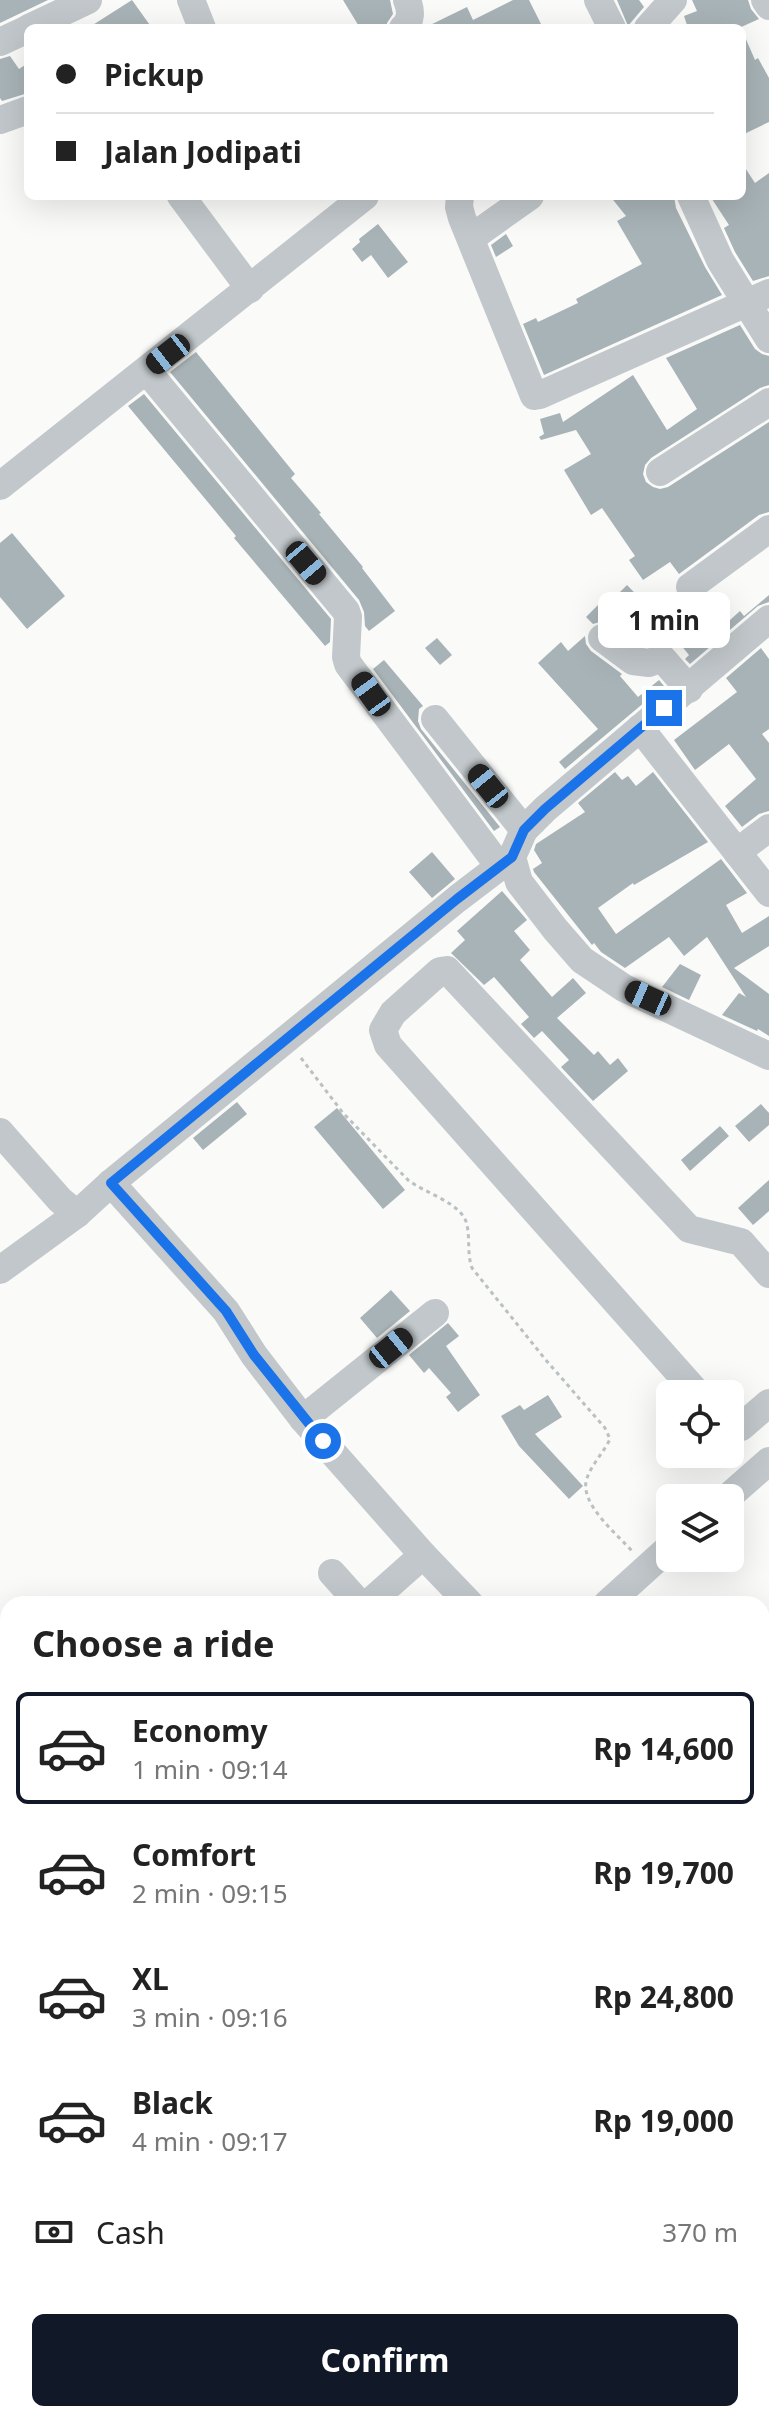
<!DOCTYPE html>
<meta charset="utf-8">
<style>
:root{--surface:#fff;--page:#f6f6f6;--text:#222;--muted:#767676;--line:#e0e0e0;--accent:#111827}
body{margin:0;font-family:"Noto Sans",sans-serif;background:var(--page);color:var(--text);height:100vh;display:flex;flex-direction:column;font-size:30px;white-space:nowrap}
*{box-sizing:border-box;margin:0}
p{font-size:26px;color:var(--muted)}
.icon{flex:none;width:44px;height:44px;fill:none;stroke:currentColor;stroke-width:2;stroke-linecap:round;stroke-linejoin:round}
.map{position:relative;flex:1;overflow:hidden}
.details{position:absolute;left:0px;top:1596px;width:770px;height:826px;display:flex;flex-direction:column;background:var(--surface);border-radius:24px 24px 0 0;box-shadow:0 8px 32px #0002}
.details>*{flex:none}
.top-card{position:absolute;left:24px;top:24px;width:722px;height:176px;border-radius:12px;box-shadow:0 8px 32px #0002;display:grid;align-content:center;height:176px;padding:0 32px;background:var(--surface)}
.buttons{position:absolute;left:656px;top:1380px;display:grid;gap:16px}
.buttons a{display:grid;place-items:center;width:88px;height:88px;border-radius:12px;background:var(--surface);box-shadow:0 8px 32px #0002;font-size:40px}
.end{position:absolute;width:36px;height:36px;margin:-18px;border:10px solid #1a73e8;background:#fff;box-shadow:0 0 0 4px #fff}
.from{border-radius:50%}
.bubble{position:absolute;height:56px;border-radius:12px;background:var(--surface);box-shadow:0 8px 32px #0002;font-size:26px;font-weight:700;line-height:56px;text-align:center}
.car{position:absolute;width:24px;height:48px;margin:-24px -12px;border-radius:10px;box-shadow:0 0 6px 2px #0007;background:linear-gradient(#222 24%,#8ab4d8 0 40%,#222 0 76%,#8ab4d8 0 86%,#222 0)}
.top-card b{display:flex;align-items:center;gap:28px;height:76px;font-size:30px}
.top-card b+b{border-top:2px solid var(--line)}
.top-card i{width:20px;height:20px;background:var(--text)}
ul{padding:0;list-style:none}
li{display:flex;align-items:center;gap:24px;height:112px;margin:0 16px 12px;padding:0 16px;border:4px solid transparent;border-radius:12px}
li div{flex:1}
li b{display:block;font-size:30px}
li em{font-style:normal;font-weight:700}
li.active{border-color:var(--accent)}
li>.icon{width:72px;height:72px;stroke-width:1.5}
h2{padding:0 32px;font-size:36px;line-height:96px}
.pay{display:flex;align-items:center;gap:20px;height:88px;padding:0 32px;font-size:30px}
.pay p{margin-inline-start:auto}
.cta{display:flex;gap:16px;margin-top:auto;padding:16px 32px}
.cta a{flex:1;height:92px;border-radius:12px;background:var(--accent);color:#fff;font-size:32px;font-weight:700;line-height:92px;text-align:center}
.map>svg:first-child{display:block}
</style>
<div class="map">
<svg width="769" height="2421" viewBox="0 0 769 2421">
<rect width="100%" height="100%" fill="#fafaf8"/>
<g fill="#a8b3b7">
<polygon points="0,0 48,0 0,23"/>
<polygon points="132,0 152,28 88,28"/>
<polygon points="343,0 390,0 393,14 387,23 386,28 360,28"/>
<polygon points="513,0 529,0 543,28 424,28 467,7 473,20"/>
<polygon points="617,0 639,0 644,7 628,26"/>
<polygon points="692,0 748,0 751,9 759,19 739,28 688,28 684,16 697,11"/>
<polygon points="742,30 755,60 758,58 769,78 769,122 742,135"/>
<polygon points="10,56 19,69 28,63 28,93 2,101 0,98 0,59"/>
<polygon points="742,163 755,183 769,173 769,276 753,281 735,252 724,228 729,225 710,196 742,196"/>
<polygon points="610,196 674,196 676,208 705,267 722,295 544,375 523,324 536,318 538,322 578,303 576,299 642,264 617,221 626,216"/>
<polygon points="378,224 408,262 388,278 371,255 362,262 352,249 360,242 359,239"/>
<polygon points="506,234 513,246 496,257 491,245"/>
<polygon points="740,325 755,349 762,354 769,356 769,385 760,388 651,458 645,465 643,474 646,482 653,487 660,489 668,487 769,422 769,512 759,515 679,574 670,562 643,580 629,560 635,556 602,508 591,515 564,470 591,454 576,430 541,440 539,437 544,434 540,419 560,413 563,422 633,375 667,430 697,409 666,358"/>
<polygon points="196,352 295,474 291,478 321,513 319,514 363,567 362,568 395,611 369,631 365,626 364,612 359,600 170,372"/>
<polygon points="144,394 331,619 330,642 325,646 234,538 236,536 128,406"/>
<polygon points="12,533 65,596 27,629 0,597 0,543"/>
<polygon points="627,585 655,614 631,638 611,624 603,621 593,624 586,617 605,598 610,602"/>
<polygon points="675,594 684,603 691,604 698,602 720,629 740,611 744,616 769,595 769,602 758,606 690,664 685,659 689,655 654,612"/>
<polygon points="585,636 586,644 591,651 622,674 620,676 638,697 659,680 664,686 565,769 559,762 598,729 538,663 561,642 568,651"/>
<polygon points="437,638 452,655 440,665 425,648"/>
<polygon points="761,648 769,659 769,729 762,734 769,743 769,811 759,814 742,827 725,806 756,779 729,744 695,770 674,740 737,692 726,678"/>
<polygon points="384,660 423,706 419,709 418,721 421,729 500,827 494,831 373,669"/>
<polygon points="615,772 622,780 628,776 636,786 653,772 708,842 634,885 633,883 598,908 616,934 721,859 747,893 726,905 742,933 769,916 769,946 734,968 769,994 769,1036 758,1029 757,1031 722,1015 739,993 746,997 707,937 684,956 669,937 625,968 601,952 594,943 592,945 534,872 533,869 542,863 534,850 536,844 585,812 578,803"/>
<polygon points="432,852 455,879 432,898 409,872"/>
<polygon points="502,891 527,920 514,931 530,950 520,960 552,997 573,978 586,993 557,1018 594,1055 598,1051 610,1065 618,1058 628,1071 593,1101 561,1067 569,1060 542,1031 534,1038 521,1024 529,1017 494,977 484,985 451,953 465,940 457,931"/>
<polygon points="680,964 701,975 689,1000 662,987"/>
<polygon points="237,1102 247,1114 203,1150 193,1138"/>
<polygon points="761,1104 769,1113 769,1125 749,1142 735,1126"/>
<polygon points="337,1108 405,1190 383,1209 314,1127"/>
<polygon points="720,1126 729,1136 690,1171 681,1160"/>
<polygon points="769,1180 769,1211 753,1225 738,1208"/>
<polygon points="391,1290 410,1311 377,1338 360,1318"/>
<polygon points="448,1323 459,1336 446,1346 480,1395 458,1412 446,1397 451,1393 429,1368 424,1373 409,1355"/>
<polygon points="548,1395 562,1417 535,1434 583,1486 569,1499 519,1446 501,1416 520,1405 524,1410"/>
</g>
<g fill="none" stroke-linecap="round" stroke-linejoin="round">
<path stroke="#bbc0c2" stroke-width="3" stroke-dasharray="4 4" stroke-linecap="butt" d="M301 1058 343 1113 408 1180C424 1193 463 1203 467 1225 470 1239 467 1254 472 1268L545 1359 605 1428 610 1439C604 1452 592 1464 587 1478 578 1503 617 1534 633 1552"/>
<g stroke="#c1c7ca" stroke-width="28">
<polyline points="191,0 202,28"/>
<polyline points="598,0 612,28"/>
<polyline points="765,0 769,6"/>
<polyline points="29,28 88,0"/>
<path d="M403 28C412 21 411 10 407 0"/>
<polyline points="648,28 673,0"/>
<polyline points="0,42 28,29"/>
<polyline points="0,120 28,110"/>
<polyline points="181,196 250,289"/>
<polyline points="460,196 459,207 462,218 534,396 540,395 769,293"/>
<polyline points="691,196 720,260 769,339"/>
<polyline points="471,238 530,196"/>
<polyline points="147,371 346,611 348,617 346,657 348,664 499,866"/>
<polyline points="660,472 769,402"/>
<polyline points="0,486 365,196"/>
<polyline points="690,587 769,529"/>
<polyline points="769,619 545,809 524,830 512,857 519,882 555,929 582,960 624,988 769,1056"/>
<polyline points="602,638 633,661 649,663 662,658 689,689"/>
<polyline points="435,719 524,830"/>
<polyline points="640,728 769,893"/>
<polyline points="737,852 769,828"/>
<polyline points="0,1132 60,1200 77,1214 111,1183 457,899 512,857"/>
<polyline points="111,1183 226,1311 254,1355 303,1419 423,1555 470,1604"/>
<polyline points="0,1270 77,1214"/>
<polyline points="698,1394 388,1045 383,1030 393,1013 440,971 447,970 689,1229 741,1242 769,1274"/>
<polyline points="303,1419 435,1313"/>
<polyline points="730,1427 741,1427 769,1403"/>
<polyline points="727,1498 769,1461"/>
<polyline points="332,1573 358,1602 369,1603 423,1555"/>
<polyline points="607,1604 670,1547"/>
<polyline points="0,2113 8,2106"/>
<polyline points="762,2348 769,2342"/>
<polyline points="674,2421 682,2414"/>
</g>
</g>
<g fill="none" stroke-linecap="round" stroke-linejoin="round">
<polyline stroke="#1a73e8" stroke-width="10" points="323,1441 254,1355 226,1311 111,1183 457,899 512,857 524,830 545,809 664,708"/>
</g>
</svg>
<div class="buttons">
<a><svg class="icon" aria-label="locate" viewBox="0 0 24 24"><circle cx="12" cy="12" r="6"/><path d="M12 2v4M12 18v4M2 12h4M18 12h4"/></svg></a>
<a><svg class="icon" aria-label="layers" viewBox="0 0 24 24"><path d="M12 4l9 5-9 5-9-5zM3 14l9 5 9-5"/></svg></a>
</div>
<i class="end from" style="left:323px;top:1441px"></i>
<i class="end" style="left:664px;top:708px"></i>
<div class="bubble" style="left:598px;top:592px;width:132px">1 min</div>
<i class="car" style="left:168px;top:354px;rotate:232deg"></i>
<i class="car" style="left:306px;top:563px;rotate:140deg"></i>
<i class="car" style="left:371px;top:694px;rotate:324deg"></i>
<i class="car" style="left:488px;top:786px;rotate:321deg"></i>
<i class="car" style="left:648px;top:998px;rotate:294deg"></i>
<i class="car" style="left:391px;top:1348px;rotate:51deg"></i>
<div class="top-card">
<b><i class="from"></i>Pickup</b>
<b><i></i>Jalan Jodipati</b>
</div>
<section class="details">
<h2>Choose a ride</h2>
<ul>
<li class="active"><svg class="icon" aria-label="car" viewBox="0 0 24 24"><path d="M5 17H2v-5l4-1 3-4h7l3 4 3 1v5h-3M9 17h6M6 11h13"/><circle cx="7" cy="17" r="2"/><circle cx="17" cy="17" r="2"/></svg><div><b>Economy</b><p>1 min · 09:14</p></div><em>Rp 14,600</em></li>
<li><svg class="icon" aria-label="car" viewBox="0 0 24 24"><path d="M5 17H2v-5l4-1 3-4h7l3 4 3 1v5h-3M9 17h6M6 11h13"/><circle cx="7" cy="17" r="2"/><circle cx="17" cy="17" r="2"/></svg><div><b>Comfort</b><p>2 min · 09:15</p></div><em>Rp 19,700</em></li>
<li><svg class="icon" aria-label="car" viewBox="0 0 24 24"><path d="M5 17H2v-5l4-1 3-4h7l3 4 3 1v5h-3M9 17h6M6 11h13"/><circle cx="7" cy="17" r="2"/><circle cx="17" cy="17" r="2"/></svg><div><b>XL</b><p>3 min · 09:16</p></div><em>Rp 24,800</em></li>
<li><svg class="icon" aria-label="car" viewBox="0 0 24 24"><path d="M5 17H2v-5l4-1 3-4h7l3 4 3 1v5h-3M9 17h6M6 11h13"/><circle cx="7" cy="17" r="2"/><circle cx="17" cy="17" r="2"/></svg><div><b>Black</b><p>4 min · 09:17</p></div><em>Rp 19,000</em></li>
</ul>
<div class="pay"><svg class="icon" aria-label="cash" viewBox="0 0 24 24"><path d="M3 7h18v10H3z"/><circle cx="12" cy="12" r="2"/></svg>Cash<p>370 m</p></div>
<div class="cta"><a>Confirm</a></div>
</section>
</div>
